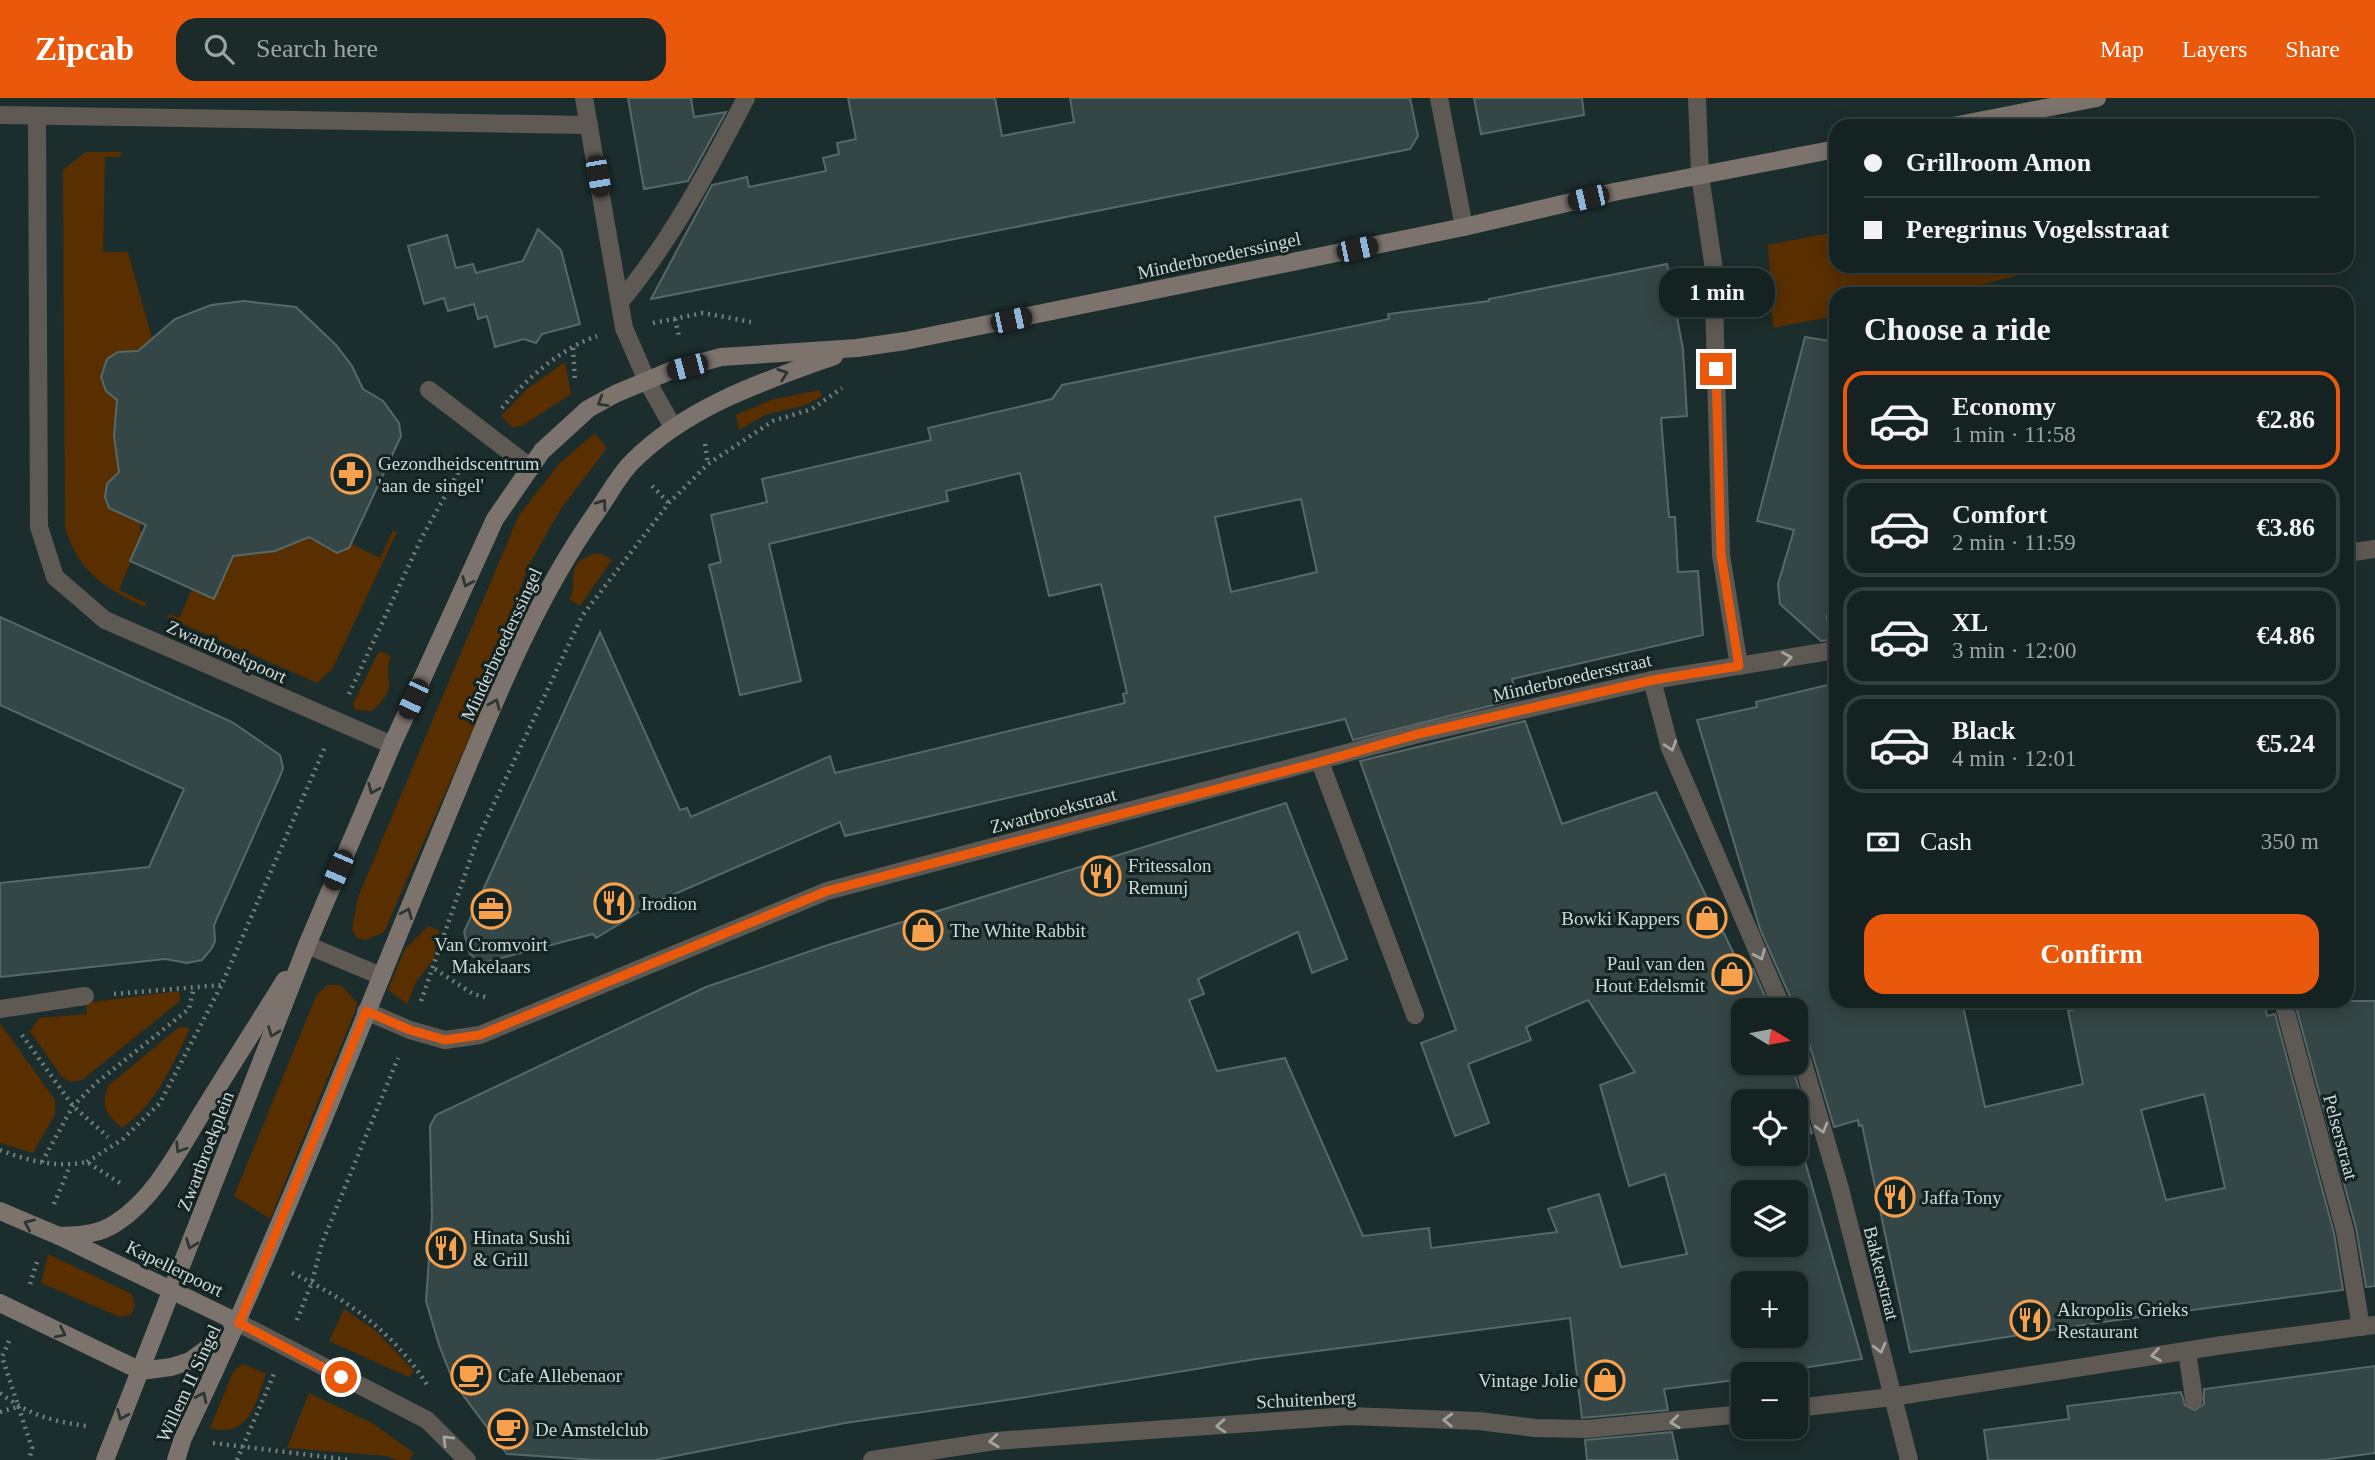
<!DOCTYPE html>
<meta charset="utf-8">
<style>
:root{--surface:#142221;--page:#1d2a2a;--text:#f1f3f6;--muted:#9da4a5;--line:#333f3f;--accent:#ea580c}
body{margin:0;font-family:Georgia,serif;background:var(--page);color:var(--text);height:100vh;display:flex;flex-direction:column;font-size:26px;white-space:nowrap}
*{box-sizing:border-box;margin:0}
p{font-size:23px;color:var(--muted)}
.icon{flex:none;width:38px;height:38px;fill:none;stroke:currentColor;stroke-width:2;stroke-linecap:round;stroke-linejoin:round}
.map{position:relative;flex:1;overflow:hidden}
.details{position:absolute;left:1829px;top:189px;width:525px;height:721px;display:flex;flex-direction:column;background:var(--surface);border-radius:21px;box-shadow:0 4px 18px #0003,0 0 0 2px var(--line)}
.details>*{flex:none}
.hud{position:absolute;left:1829px;top:21px;width:525px;height:154px;border-radius:21px;box-shadow:0 4px 18px #0003,0 0 0 2px var(--line);display:grid;align-content:center;height:154px;padding:0 35px;background:var(--surface)}
.needle{width:46px;rotate:100deg}
.buttons{position:absolute;left:1731px;top:900px;display:grid;gap:14px}
.buttons a{display:grid;place-items:center;width:77px;height:77px;border-radius:14px;background:var(--surface);box-shadow:0 4px 18px #0003,0 0 0 2px var(--line);font-size:35px}
.end{position:absolute;width:32px;height:32px;margin:-16px;border:9px solid #ea580c;background:#fff;box-shadow:0 0 0 4px #fff}
.from{border-radius:50%}
.bubble{position:absolute;height:49px;border-radius:21px;background:var(--surface);box-shadow:0 4px 18px #0003,0 0 0 2px var(--line);font-size:23px;font-weight:600;line-height:49px;text-align:center}
.car{position:absolute;width:21px;height:42px;margin:-21px -10px;border-radius:9px;box-shadow:0 0 5px 2px #0007;background:linear-gradient(#222 24%,#8ab4d8 0 40%,#222 0 76%,#8ab4d8 0 86%,#222 0)}
.hud b{display:flex;align-items:center;gap:24px;height:66px;font-size:26px}
.hud b+b{border-top:2px solid var(--line)}
.hud i{width:18px;height:18px;background:var(--text)}
ul{padding:0;list-style:none}
li{display:flex;align-items:center;gap:21px;height:98px;margin:0 14px 10px;padding:0 21px;border:4px solid var(--line);border-radius:21px}
li div{flex:1}
li b{display:block;font-size:26px}
li em{font-style:normal;font-weight:600}
li.selected{border-color:var(--accent)}
li>.icon{width:63px;height:63px;stroke-width:1.5}
h2{padding:0 35px;font-size:32px;line-height:84px}
.pay{display:flex;align-items:center;gap:18px;height:77px;padding:0 35px;font-size:26px}
.pay p{margin-inline-start:auto}
.cta{display:flex;gap:14px;margin-top:auto;padding:14px 35px}
.cta a{flex:1;height:80px;border-radius:21px;background:var(--accent);color:#fff;font-size:28px;font-weight:600;line-height:80px;text-align:center}
header{display:flex;align-items:center;gap:42px;box-sizing:border-box;height:98px;padding:0 35px;background:var(--accent);color:#fff}
header strong{font-size:33px}
nav{display:flex;gap:38px;margin-inline-start:auto;font-size:24px}
.search{width:490px;height:63px;background:var(--page);display:flex;align-items:center;gap:18px;box-sizing:border-box;padding:0 24px;border-radius:21px;color:var(--muted);font-size:26px}
.map>svg:first-child{display:block}
</style>
<header>
<strong>Zipcab</strong>
<div class="search"><svg class="icon" aria-label="search" viewBox="0 0 24 24"><circle cx="10" cy="10" r="6"/><path d="M15 15l6 6"/></svg>Search here</div>
<nav><a>Map</a><a>Layers</a><a>Share</a></nav>
</header>
<div class="map">
<svg width="2375" height="1362" viewBox="0 0 2375 1362">
<rect width="100%" height="100%" fill="#1b2d2c"/>
<g fill="#592f00">
<path d="M86 54H122L120 59H105L103 154H128L152 240 137 256 126 253 107 261 101 277 106 293 117 300 114 338 123 376 107 386C98 409 124 416 141 425L139 431 143 434 119 492 146 505 145 509C106 491 77 473 65 429L63 72Z"/>
<polygon points="1836,134 1836,168 2040,168 2041,172 1943,196 1836,196 1836,218 1773,230 1768,147"/>
<polygon points="565,264 571,296 522,328 512,329 501,318 527,291"/>
<polygon points="819,292 822,298 806,307 767,316 739,332 736,317 771,302"/>
<polygon points="595,335 607,350 560,412 529,467 502,538 486,602 384,834 366,842 357,840 352,832 358,799 519,417 560,365"/>
<polygon points="393,432 397,434 333,570 317,585 167,519 170,516 179,520 192,491 233,457 275,453 314,435 324,449 335,453 352,446 380,460"/>
<path d="M593 456H602L612 462 580 508 570 502C579 480 563 468 593 456Z"/>
<path d="M379 553 391 558C381 585 402 586 372 613L355 612 353 606Z"/>
<polygon points="428,828 439,832 433,862 416,884 407,906 388,892 405,851"/>
<polygon points="327,887 341,887 357,905 356,911 270,1121 234,1098 316,898"/>
<polygon points="179,893 180,903 82,982 71,984 62,979 30,933 39,920 87,916 86,905"/>
<polygon points="0,925 55,1002 55,1016 33,1055 0,1045"/>
<path d="M186 929 190 931C172 967 156 1007 122 1030 107 1017 100 1008 108 988L178 930Z"/>
<polygon points="48,1156 132,1196 135,1208 131,1217 120,1219 41,1185"/>
<polygon points="344,1211 376,1233 414,1273 409,1279 329,1243"/>
<path d="M244 1266 266 1276C255 1305 250 1341 210 1330L234 1272Z"/>
<polygon points="309,1295 372,1325 414,1355 409,1362 397,1362 387,1358 287,1350"/>
</g>
<g fill="#344645" stroke="#566968" stroke-width="2" fill-rule="evenodd">
<polygon points="628,0 691,0 694,19 726,14 688,83 644,91"/>
<polygon points="848,0 995,0 1002,38 1074,24 1070,0 1410,0 1418,38 1410,51 651,201 712,87 747,79 749,89 826,73 823,60 839,56 837,45 856,41"/>
<polygon points="1474,0 1582,0 1584,17 1481,36"/>
<polygon points="538,131 561,152 580,226 542,236 536,245 524,241 495,249 487,218 478,221 474,206 448,213 444,200 424,206 408,148 447,137 456,170 473,166 476,175 523,163"/>
<path d="M1667 166 1683 251 1687 318 1661 320 1669 419H1675L1678 474 1698 473 1703 537 1512 581 1518 601 1353 642 1345 621 845 738 840 724 654 805 596 840 593 836 482 865 470 856 464 834 600 534 680 712 687 710 691 719 830 658 835 675 1125 605 1123 596 1127 595 1101 486 1049 498 1020 375 946 393 948 403 769 446 801 583 740 597 709 467 721 464 711 417 767 404 762 381 931 342 928 330 1052 301 1062 287 1389 221 1388 216 1489 203V201ZM1301 401 1317 474 1231 494 1215 419Z"/>
<polygon points="244,203 296,209 336,247 352,268 363,291 383,303 399,325 401,338 349,450 337,455 309,439 275,453 233,458 214,501 130,463 146,427 109,410 105,399 107,386 119,374 114,338 117,302 106,293 101,279 107,261 118,254 138,253 175,221 211,207"/>
<polygon points="1805,239 1836,244 1836,513 1827,518 1829,542 1821,543 1780,506 1778,486 1794,432 1757,423"/>
<polygon points="0,519 232,624 280,657 283,670 281,676 214,827 215,843 212,850 202,862 187,865 165,861 0,879 0,785 149,769 184,691 0,607"/>
<path d="M1836 585V903H1962L1985 1009 2083 986 2068 913 2108 903H2264L2267 918 2275 916 2334 1135 2343 1192 2110 1223 1910 1254 1862 1027 1859 1028 1858 1022 1834 1029 1807 938 1803 932 1796 930V912L1760 831 1697 622 1757 609 1756 604ZM2204 996 2225 1090 2166 1102 2141 1012Z"/>
<path d="M1525 623 1562 726 1656 694 1743 875 1753 871 1771 912H1743V964H1791L1812 1035 1798 1039 1862 1261 1764 1276H1743V1281L1664 1291 1668 1312 1582 1320 1570 1220 1256 1261 1014 1301 845 1325 655 1362H596L507 1356 454 1285 439 1247 426 1203 432 1118 430 1028 436 1017 706 889 825 848 1286 705 1347 861 1312 875 1298 834 1198 881 1204 896 1189 902 1217 973 1285 960 1363 1138 1429 1130 1431 1150 1557 1134 1548 1111 1599 1096 1621 1169 1687 1156 1665 1076 1629 1088 1600 987 1635 974 1588 902 1526 929 1531 942 1468 966 1489 1025 1455 1038 1421 945 1456 932 1360 663ZM1743 1003H1796V1055H1743ZM1743 1094H1796V1146H1743ZM1743 1185H1796V1237H1743Z"/>
<polygon points="2319,903 2375,903 2375,1188 2366,1189 2356,1130 2296,909"/>
<polygon points="2375,1268 2375,1355 2323,1362 1988,1362 1984,1332 2069,1321 2067,1308 2181,1294 2185,1307 2195,1312 2204,1306 2204,1291"/>
<polygon points="1672,1334 1678,1362 1587,1362 1585,1342"/>
</g>
<g fill="none" stroke-linecap="round" stroke-linejoin="round">
<g stroke="#728180" stroke-width="4.5" stroke-dasharray="2 5" stroke-linecap="butt">
<polyline points="675,221 679,239"/>
<polyline points="653,225 703,215 751,224"/>
<polyline points="573,250 575,283"/>
<path d="M502 310C527 280 560 251 597 238"/>
<polyline points="705,346 708,366"/>
<polyline points="652,388 669,405"/>
<polyline points="349,596 422,439 467,359"/>
<polyline points="435,871 473,896 489,900"/>
<polyline points="114,896 221,887"/>
<polyline points="421,903 477,742 582,518 669,405 708,366 773,323 812,311 842,290"/>
<polyline points="22,937 73,1008 108,1039"/>
<path d="M0 1052C28 1063 57 1070 87 1064L120 1085"/>
<polyline points="42,1064 73,1008 96,985 189,911 194,889"/>
<polyline points="87,1064 123,1041 160,1005 222,886 325,649"/>
<polyline points="54,1106 70,1068"/>
<path d="M292 1175C349 1202 394 1235 428 1288"/>
<polyline points="30,1186 38,1161"/>
<polyline points="297,1222 312,1184 322,1145 398,960"/>
<polyline points="9,1243 2,1259 32,1350 29,1362"/>
<path d="M0 1295C29 1317 51 1323 86 1328"/>
<polyline points="0,1314 17,1309"/>
<polyline points="213,1345 351,1362"/>
<polyline points="237,1362 274,1276"/>
</g>
<g stroke="#5f5954" stroke-width="18">
<polyline points="1697,0 1700,77"/>
<path d="M620 204C672 141 708 73 746 0"/>
<polyline points="429,292 531,370"/>
<polyline points="1320,664 1415,917"/>
<polyline points="2187,1253 2194,1301"/>
</g>
<g stroke="#5f5954" stroke-width="18">
<polyline points="2283,903 2345,1133 2361,1229"/>
<polyline points="0,911 85,898"/>
<polyline points="2223,1247 2375,1227"/>
</g>
<g stroke="#5f5954" stroke-width="18">
<polyline points="584,0 624,230 647,283 673,329"/>
<polyline points="1439,0 1464,129"/>
<polyline points="0,17 589,27"/>
<polyline points="37,18 39,429 55,479 105,522 392,647"/>
<polyline points="1700,77 1713,165 1721,457 1739,568"/>
<polyline points="2347,455 2375,451"/>
<polyline points="1652,582 1670,650 1783,912"/>
<polyline points="307,847 381,878"/>
<polyline points="366,913 410,932 445,942 480,937 827,793 1418,636 1652,582 1836,552"/>
<polyline points="1796,941 1839,1087 1909,1362"/>
<polyline points="239,1225 427,1322 467,1362"/>
<polyline points="1796,1310 1892,1299 2223,1247"/>
<polyline points="872,1362 995,1343 1349,1318 1479,1323 1535,1330 1586,1331 1743,1316"/>
</g>
<g stroke="#7c736c" stroke-width="18">
<polyline points="1953,28 2097,0"/>
<polyline points="0,1113 59,1138 239,1225"/>
<path d="M59 1138C80 1137 98 1137 116 1125 155 1100 179 1052 203 1013 230 969 258 926 285 882"/>
<polyline points="0,1205 141,1273 171,1269 190,1263 231,1233"/>
<polyline points="105,1362 307,847 392,647 495,421 542,353 588,311 615,296 670,273 721,259 857,250 905,243 1464,129 1614,94 1836,51"/>
<path d="M176 1362 183 1340C280 1139 359 930 445 723 489 617 531 506 598 412 609 396 619 377 632 364 688 308 762 284 834 258"/>
</g>
</g>
<defs><path id="oneway-chevron" d="M-2-3.5L2.5 0L-2 3.5" fill="none" stroke-width="1.6" stroke-linecap="round" stroke-linejoin="round" transform="scale(1.75)"/></defs>
<g stroke="#2c3734">
<use href="#oneway-chevron" transform="translate(783 276) rotate(-19)"/>
<use href="#oneway-chevron" transform="translate(602 304) rotate(150)"/>
<use href="#oneway-chevron" transform="translate(602 406) rotate(-55)"/>
<use href="#oneway-chevron" transform="translate(467 484) rotate(114)"/>
<use href="#oneway-chevron" transform="translate(495 606) rotate(-66)"/>
<use href="#oneway-chevron" transform="translate(373 691) rotate(113)"/>
<use href="#oneway-chevron" transform="translate(407 815) rotate(-67)"/>
<use href="#oneway-chevron" transform="translate(273 934) rotate(111)"/>
<use href="#oneway-chevron" transform="translate(180 1050) rotate(122)"/>
<use href="#oneway-chevron" transform="translate(29 1126) rotate(-156)"/>
<use href="#oneway-chevron" transform="translate(191 1146) rotate(111)"/>
<use href="#oneway-chevron" transform="translate(61 1235) rotate(26)"/>
<use href="#oneway-chevron" transform="translate(202 1299) rotate(-64)"/>
<use href="#oneway-chevron" transform="translate(122 1317) rotate(113)"/>
</g>
<g stroke="#a2a6a3">
<use href="#oneway-chevron" transform="translate(1787 560) rotate(-10)"/>
<use href="#oneway-chevron" transform="translate(1671 648) rotate(72)"/>
<use href="#oneway-chevron" transform="translate(1760 857) rotate(67)"/>
<use href="#oneway-chevron" transform="translate(1822 1030) rotate(74)"/>
<use href="#oneway-chevron" transform="translate(1880 1250) rotate(76)"/>
<use href="#oneway-chevron" transform="translate(2156 1257) rotate(171)"/>
<use href="#oneway-chevron" transform="translate(1448 1322) rotate(-178)"/>
<use href="#oneway-chevron" transform="translate(1675 1324) rotate(173)"/>
<use href="#oneway-chevron" transform="translate(1221 1328) rotate(176)"/>
<use href="#oneway-chevron" transform="translate(447 1342) rotate(-135)"/>
<use href="#oneway-chevron" transform="translate(994 1343) rotate(174)"/>
</g>
<g fill="none" stroke-linecap="round" stroke-linejoin="round">
<polyline stroke="#ea580c" stroke-width="9" points="341,1279 239,1225 366,913 410,932 445,942 480,937 827,793 1320,664 1418,636 1653,582 1739,568 1721,457 1716,271"/>
</g>
<defs>
<g id="pharmacy-ring" transform="scale(2.0125)"><circle r="9.5" fill="#122322" stroke="#f8a04b" stroke-width="1.5"/><path d="M-2-6h4v4h4v4h-4v4h-4v-4h-4v-4h4Z" fill="#f8a04b"/></g>
<g id="restaurant-ring" transform="scale(2.0125)"><circle r="9.5" fill="#122322" stroke="#f8a04b" stroke-width="1.5"/><path d="M-5-6h1v4h1v-4h1v4h1v-4h1v5L-1.5 .5V6h-2V.5L-5-1ZM5-6V6H3V1.5H1.5Q1.5-4 5-6Z" fill="#f8a04b"/></g>
<g id="office-ring" transform="scale(2.0125)"><circle r="9.5" fill="#122322" stroke="#f8a04b" stroke-width="1.5"/><path d="M-6-3h4V-5.5h4V-3h4V5H-6ZM-1-4.5V-3h2v-1.5ZM-6 0V1H6V0Z" fill="#f8a04b"/></g>
<g id="shop-ring" transform="scale(2.0125)"><circle r="9.5" fill="#122322" stroke="#f8a04b" stroke-width="1.5"/><path d="M-5-2.5h2.3a2.7 3.5 0 0 1 5.4 0H5L5.5 6h-11ZM-1.5-2.5h3a1.5 2.3 0 0 0-3 0Z" fill="#f8a04b"/></g>
<g id="cafe-ring" transform="scale(2.0125)"><circle r="9.5" fill="#122322" stroke="#f8a04b" stroke-width="1.5"/><path d="M-5.5-4.5H6V0H3Q3 3.5 0 3.5H-2.5Q-5.5 3.5-5.5 0ZM3-3.2v2h1.7v-2ZM-6 4.5H4V6H-6Z" fill="#f8a04b"/></g>
</defs>
<g fill-rule="evenodd">
<use href="#pharmacy-ring" x="351" y="376"/>
<use href="#restaurant-ring" x="1101" y="778"/>
<use href="#restaurant-ring" x="614" y="805"/>
<use href="#office-ring" x="491" y="811"/>
<use href="#shop-ring" x="1707" y="820"/>
<use href="#shop-ring" x="923" y="832"/>
<use href="#shop-ring" x="1732" y="876"/>
<use href="#restaurant-ring" x="1895" y="1099"/>
<use href="#restaurant-ring" x="446" y="1150"/>
<use href="#restaurant-ring" x="2030" y="1222"/>
<use href="#cafe-ring" x="471" y="1277"/>
<use href="#shop-ring" x="1605" y="1282"/>
<use href="#cafe-ring" x="508" y="1331"/>
</g>
<g text-anchor="middle" stroke-width="6" stroke-linejoin="round" paint-order="stroke">
<g font-size="19" fill="#ced9d8" stroke="#122322">
<text transform="translate(1219 157) rotate(-12)" y="7">Minderbroederssingel</text>
<text transform="translate(501 546) rotate(-65)" y="7">Minderbroederssingel</text>
<text transform="translate(227 553) rotate(24)" y="7">Zwartbroekpoort</text>
<text transform="translate(1572 579) rotate(-13)" y="7">Minderbroedersstraat</text>
<text transform="translate(1053 712) rotate(-15)" y="7">Zwartbroekstraat</text>
<text transform="translate(2341 1039) rotate(75)" y="7">Pelserstraat</text>
<text transform="translate(205 1053) rotate(-69)" y="7">Zwartbroekplein</text>
<text transform="translate(175 1170) rotate(26)" y="7">Kapellerpoort</text>
<text transform="translate(1882 1175) rotate(76)" y="7">Bakkerstraat</text>
<text transform="translate(188 1285) rotate(-65)" y="7">Willem II Singel</text>
<text transform="translate(1306 1301) rotate(-3)" y="7">Schuitenberg</text>
</g>
<g font-size="19" fill="#ced9d8" stroke="#122322" text-anchor="start">
<text x="378" y="372">Gezondheidscentrum<tspan x="378" dy="22">'aan de singel'</tspan></text>
<text x="1128" y="774">Fritessalon<tspan x="1128" dy="22">Remunj</tspan></text>
<text x="641" y="812">Irodion</text>
<text x="1680" y="827" text-anchor="end">Bowki Kappers</text>
<text x="950" y="839">The White Rabbit</text>
<text x="491" y="853" text-anchor="middle">Van Cromvoirt<tspan x="491" dy="22">Makelaars</tspan></text>
<text x="1705" y="872" text-anchor="end">Paul van den<tspan x="1705" dy="22">Hout Edelsmit</tspan></text>
<text x="1922" y="1106">Jaffa Tony</text>
<text x="473" y="1146">Hinata Sushi<tspan x="473" dy="22">&amp; Grill</tspan></text>
<text x="2057" y="1218">Akropolis Grieks<tspan x="2057" dy="22">Restaurant</tspan></text>
<text x="498" y="1284">Cafe Allebenaor</text>
<text x="1578" y="1289" text-anchor="end">Vintage Jolie</text>
<text x="535" y="1338">De Amstelclub</text>
</g>
</g>
</svg>
<div class="buttons">
<a><svg class="needle" viewBox="-14 -14 28 28"><path d="M0-13l5 13h-10z" fill="#e53935"/><path d="M0 13l5-13h-10z" fill="#9da4a5"/></svg></a>
<a><svg class="icon" aria-label="locate" viewBox="0 0 24 24"><circle cx="12" cy="12" r="6"/><path d="M12 2v4M12 18v4M2 12h4M18 12h4"/></svg></a>
<a><svg class="icon" aria-label="layers" viewBox="0 0 24 24"><path d="M12 4l9 5-9 5-9-5zM3 14l9 5 9-5"/></svg></a>
<a>+</a>
<a>−</a>
</div>
<i class="end from" style="left:341px;top:1279px"></i>
<i class="end" style="left:1716px;top:271px"></i>
<div class="bubble" style="left:1659px;top:170px;width:116px">1 min</div>
<i class="car" style="left:598px;top:78px;rotate:170deg"></i>
<i class="car" style="left:1588px;top:100px;rotate:257deg"></i>
<i class="car" style="left:1357px;top:151px;rotate:78deg"></i>
<i class="car" style="left:1011px;top:222px;rotate:78deg"></i>
<i class="car" style="left:687px;top:269px;rotate:255deg"></i>
<i class="car" style="left:413px;top:601px;rotate:205deg"></i>
<i class="car" style="left:338px;top:772px;rotate:203deg"></i>
<div class="hud">
<b><i class="from"></i>Grillroom Amon</b>
<b><i></i>Peregrinus Vogelsstraat</b>
</div>
<section class="details">
<h2>Choose a ride</h2>
<ul>
<li class="selected"><svg class="icon" aria-label="car" viewBox="0 0 24 24"><path d="M5 17H2v-5l4-1 3-4h7l3 4 3 1v5h-3M9 17h6M6 11h13"/><circle cx="7" cy="17" r="2"/><circle cx="17" cy="17" r="2"/></svg><div><b>Economy</b><p>1 min · 11:58</p></div><em>€2.86</em></li>
<li><svg class="icon" aria-label="car" viewBox="0 0 24 24"><path d="M5 17H2v-5l4-1 3-4h7l3 4 3 1v5h-3M9 17h6M6 11h13"/><circle cx="7" cy="17" r="2"/><circle cx="17" cy="17" r="2"/></svg><div><b>Comfort</b><p>2 min · 11:59</p></div><em>€3.86</em></li>
<li><svg class="icon" aria-label="car" viewBox="0 0 24 24"><path d="M5 17H2v-5l4-1 3-4h7l3 4 3 1v5h-3M9 17h6M6 11h13"/><circle cx="7" cy="17" r="2"/><circle cx="17" cy="17" r="2"/></svg><div><b>XL</b><p>3 min · 12:00</p></div><em>€4.86</em></li>
<li><svg class="icon" aria-label="car" viewBox="0 0 24 24"><path d="M5 17H2v-5l4-1 3-4h7l3 4 3 1v5h-3M9 17h6M6 11h13"/><circle cx="7" cy="17" r="2"/><circle cx="17" cy="17" r="2"/></svg><div><b>Black</b><p>4 min · 12:01</p></div><em>€5.24</em></li>
</ul>
<div class="pay"><svg class="icon" aria-label="cash" viewBox="0 0 24 24"><path d="M3 7h18v10H3z"/><circle cx="12" cy="12" r="2"/></svg>Cash<p>350 m</p></div>
<div class="cta"><a>Confirm</a></div>
</section>
</div>
